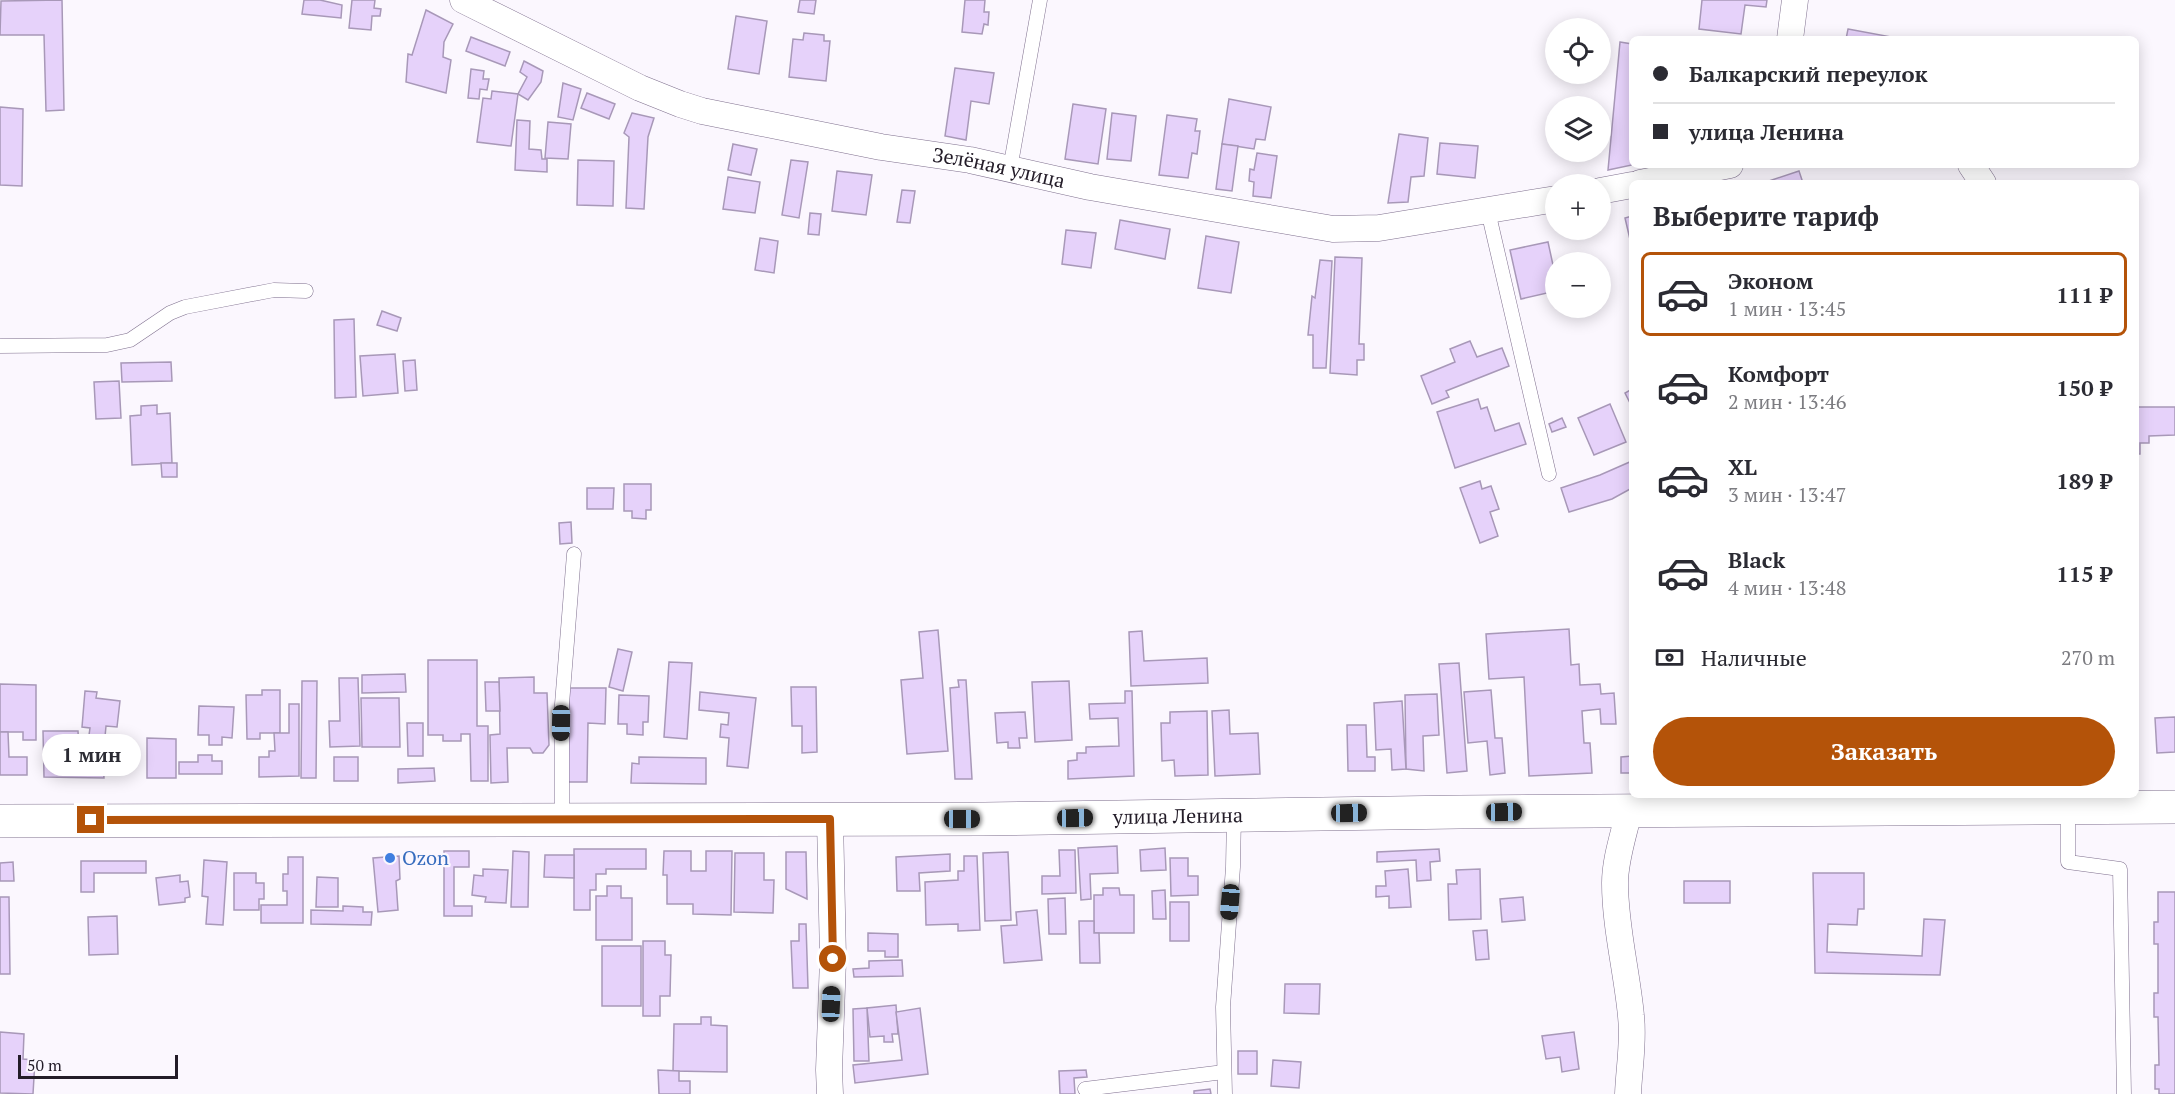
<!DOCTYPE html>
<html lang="ru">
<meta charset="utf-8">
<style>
:root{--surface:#fff;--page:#f2f2f3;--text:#2b2b33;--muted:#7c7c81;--line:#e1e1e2;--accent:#b45309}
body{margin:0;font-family:"PT Serif",serif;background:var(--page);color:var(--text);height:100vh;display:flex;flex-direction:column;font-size:22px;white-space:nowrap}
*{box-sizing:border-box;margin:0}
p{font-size:20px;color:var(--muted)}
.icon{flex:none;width:33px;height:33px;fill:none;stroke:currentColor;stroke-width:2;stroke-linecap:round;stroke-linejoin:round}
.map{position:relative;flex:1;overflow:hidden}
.sheet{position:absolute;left:1629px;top:180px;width:510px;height:618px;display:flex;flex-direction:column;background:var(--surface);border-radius:9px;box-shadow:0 3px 15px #0003}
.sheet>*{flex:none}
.banner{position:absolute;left:1629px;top:36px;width:510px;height:132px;border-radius:9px;box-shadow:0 3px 15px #0003;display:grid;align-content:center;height:132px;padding:0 24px;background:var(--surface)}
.controls{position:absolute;left:1545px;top:18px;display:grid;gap:12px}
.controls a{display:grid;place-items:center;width:66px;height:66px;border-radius:50%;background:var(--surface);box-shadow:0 3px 15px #0003;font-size:30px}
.scale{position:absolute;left:18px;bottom:15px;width:160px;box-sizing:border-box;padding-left:6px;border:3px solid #231c28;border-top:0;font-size:16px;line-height:21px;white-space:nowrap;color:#231c28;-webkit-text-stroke:4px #fbf7fe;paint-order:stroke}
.end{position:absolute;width:27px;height:27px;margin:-14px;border:8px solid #b45309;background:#fff;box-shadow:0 0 0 3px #fff}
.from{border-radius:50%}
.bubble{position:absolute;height:42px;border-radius:21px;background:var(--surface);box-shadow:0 3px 15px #0003;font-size:20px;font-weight:600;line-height:42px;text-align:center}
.car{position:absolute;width:18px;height:36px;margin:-18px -9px;border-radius:8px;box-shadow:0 0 4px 2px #0007;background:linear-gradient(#222 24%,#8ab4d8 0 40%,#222 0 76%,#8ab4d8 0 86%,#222 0)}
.banner b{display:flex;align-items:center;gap:21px;height:57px;font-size:22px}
.banner b+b{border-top:2px solid var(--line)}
.banner i{width:15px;height:15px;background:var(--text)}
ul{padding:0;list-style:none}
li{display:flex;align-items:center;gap:18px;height:84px;margin:0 12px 9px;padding:0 12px;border:3px solid transparent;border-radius:9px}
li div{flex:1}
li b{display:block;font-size:22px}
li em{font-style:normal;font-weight:600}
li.active{border-color:var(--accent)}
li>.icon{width:54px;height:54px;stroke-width:1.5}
h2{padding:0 24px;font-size:27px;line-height:72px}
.pay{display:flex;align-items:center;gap:15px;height:66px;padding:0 24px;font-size:22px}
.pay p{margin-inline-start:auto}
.cta{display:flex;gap:12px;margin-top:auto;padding:12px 24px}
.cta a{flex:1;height:69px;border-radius:36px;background:var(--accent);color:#fff;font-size:24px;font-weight:600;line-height:69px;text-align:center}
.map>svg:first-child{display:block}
</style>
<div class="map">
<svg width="2175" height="1094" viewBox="0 0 2175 1094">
<rect width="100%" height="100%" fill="#fbf7fe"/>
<g fill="#e6d2fa" stroke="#a898b8" stroke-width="1.5">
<polygon points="62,0 64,110 46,111 44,35 0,35 1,1"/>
<polygon points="304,0 320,0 342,5 341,18 302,14"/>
<polygon points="352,0 375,0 374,8 381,9 380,16 372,16 371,30 349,28"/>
<polygon points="800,0 816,0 814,14 798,12"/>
<polygon points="965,0 985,0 984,12 989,12 988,25 984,24 982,34 962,32"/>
<polygon points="1702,0 1767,0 1766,7 1745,5 1741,34 1699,29"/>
<polygon points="426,10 453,24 444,42 443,57 451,60 446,93 406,82 408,54 412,55"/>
<polygon points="736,16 767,21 759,74 728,69"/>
<polygon points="1848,29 1897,38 1897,39 1846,39"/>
<polygon points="804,33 824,35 824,41 830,41 826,81 789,77 793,39 803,40"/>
<polygon points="471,37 510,52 505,66 466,51"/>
<polygon points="1620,42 1632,44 1632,165 1608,170"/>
<polygon points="524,61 543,71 541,82 528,100 518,94 527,77 520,72"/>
<polygon points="955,68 994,73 989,104 971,101 966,140 945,136"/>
<polygon points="471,69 484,71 483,79 489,79 487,90 480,89 479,99 468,98"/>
<polygon points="563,83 581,89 573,120 558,117"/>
<polygon points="492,91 518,94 511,146 477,142 483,98 491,99"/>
<polygon points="587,93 615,104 609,119 581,108"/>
<polygon points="1229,99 1271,107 1265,140 1256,139 1254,149 1222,144"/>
<polygon points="1073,104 1106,109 1098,164 1065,159"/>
<polygon points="0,107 23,109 22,186 0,185"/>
<polygon points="632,113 654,118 648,137 644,209 626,208 629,137 624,133"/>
<polygon points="1112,113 1136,116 1131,161 1107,159"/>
<polygon points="1167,115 1197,119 1195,131 1200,131 1197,154 1192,153 1188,178 1159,175"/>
<polygon points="517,120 530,121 529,149 541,150 542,159 547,159 547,172 515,170"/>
<polygon points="548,122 571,124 568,159 545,158"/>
<polygon points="1399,134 1428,138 1424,176 1411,177 1408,202 1388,203"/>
<polygon points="1440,143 1478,146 1475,178 1437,174"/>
<polygon points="733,144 757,149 751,175 728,170"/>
<polygon points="1222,144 1238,146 1232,191 1216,189"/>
<polygon points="1257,153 1277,156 1271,198 1253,196 1254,182 1249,181 1250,169 1254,170"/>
<polygon points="578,160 614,161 613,206 577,205"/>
<polygon points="791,160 808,162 799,218 782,215"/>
<polygon points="837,171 872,175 866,215 832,211"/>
<polygon points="1799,171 1803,183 1770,183 1769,181"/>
<polygon points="728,177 760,182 755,213 723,209"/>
<polygon points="902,190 915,191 910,223 897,222"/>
<polygon points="810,213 821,214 819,235 808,234"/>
<polygon points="1632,216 1632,248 1625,218"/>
<polygon points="1120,220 1170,229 1165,259 1115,249"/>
<polygon points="1066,230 1096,233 1091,268 1062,264"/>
<polygon points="1206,236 1239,242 1231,293 1198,288"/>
<polygon points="760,238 778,241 774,273 755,270"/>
<polygon points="1548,242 1553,265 1556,264 1556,291 1521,299 1510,250"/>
<polygon points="1335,257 1362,258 1359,344 1364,344 1364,360 1357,360 1357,375 1330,373"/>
<polygon points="1320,260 1332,261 1326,368 1313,368 1313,335 1308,335 1312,296 1315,298"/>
<polygon points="382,311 401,318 397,331 377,325"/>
<polygon points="354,319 356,397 335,398 334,320"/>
<polygon points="1470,341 1477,357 1502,348 1509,366 1446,391 1449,397 1432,404 1421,376 1455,362 1450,349"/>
<polygon points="395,354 398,393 363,396 360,356"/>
<polygon points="415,360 417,390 405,391 403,361"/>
<polygon points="171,362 172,381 122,382 121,363"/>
<polygon points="119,381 121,418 96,419 94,382"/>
<polygon points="1632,389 1632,407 1625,393"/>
<polygon points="1478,399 1481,409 1487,407 1495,431 1519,423 1526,444 1455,468 1437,412"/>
<polygon points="1610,404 1626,442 1594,455 1578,418"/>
<polygon points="157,405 157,414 170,413 172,463 132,465 130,416 141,415 141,406"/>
<polygon points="2136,407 2175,407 2175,435 2149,436 2149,443 2140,443 2140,454 2136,454"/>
<polygon points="1562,418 1566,427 1552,432 1549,424"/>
<polygon points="1632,461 1632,488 1612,499 1569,512 1561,488 1600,475"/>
<polygon points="161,463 177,463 177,477 162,477"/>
<polygon points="1480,481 1482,489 1491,486 1499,509 1490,512 1498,536 1480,543 1460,488"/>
<polygon points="624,484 651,484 651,510 646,510 646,519 632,518 632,511 624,511"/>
<polygon points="587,488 614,488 613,509 587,509"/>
<polygon points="571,522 572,543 560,544 559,523"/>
<polygon points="1569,629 1571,665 1579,664 1580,685 1600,684 1601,694 1614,693 1616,724 1601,724 1600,709 1582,711 1584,743 1590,743 1592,773 1529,776 1524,677 1489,679 1486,634"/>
<polygon points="938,630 948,751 907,754 901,680 923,678 919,632"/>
<polygon points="1142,631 1144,661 1207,658 1208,683 1131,686 1129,632"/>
<polygon points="618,649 632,652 623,691 609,687"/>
<polygon points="428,660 477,660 477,726 488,726 488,781 471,781 470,734 461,734 461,741 443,741 443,735 428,735"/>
<polygon points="669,662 692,663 687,739 664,737"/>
<polygon points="1459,663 1467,771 1447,773 1439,664"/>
<polygon points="405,674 406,692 362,693 362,675"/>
<polygon points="534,677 534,693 547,693 549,745 543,753 533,753 530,748 507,748 508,782 491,783 490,735 500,734 499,678"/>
<polygon points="339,678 358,678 360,746 330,747 329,721 340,721"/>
<polygon points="958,680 966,680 972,779 955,779 950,688 959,687"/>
<polygon points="302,681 317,681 316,778 301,778"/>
<polygon points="1069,681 1072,740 1035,742 1032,682"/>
<polygon points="485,682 499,682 500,711 486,711"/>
<polygon points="0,684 36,685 36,740 23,740 23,732 0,732"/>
<polygon points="791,687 816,687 817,752 802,753 802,726 792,726"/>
<polygon points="569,688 606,688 605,724 588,723 587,782 568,782"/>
<polygon points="262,690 280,690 280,733 260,733 260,739 247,739 246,695 262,695"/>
<polygon points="1491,690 1495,738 1502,738 1505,773 1490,775 1487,741 1468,743 1464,692"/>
<polygon points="85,691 97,692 96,698 120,701 117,727 106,726 105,737 89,735 90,728 82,727"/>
<polygon points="1125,691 1132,691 1134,776 1068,779 1068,761 1077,760 1077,753 1086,753 1086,747 1119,746 1118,718 1090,719 1089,704 1125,703"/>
<polygon points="700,692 756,698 748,768 727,766 729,738 720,737 721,724 728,725 729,713 699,710"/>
<polygon points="1437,694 1439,735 1423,736 1424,771 1406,769 1405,695"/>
<polygon points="619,695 649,696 648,722 643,722 643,735 627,734 627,724 618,724"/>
<polygon points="361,698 399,698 400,747 362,747"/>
<polygon points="1402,701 1406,769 1392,770 1391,749 1376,750 1374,703"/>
<polygon points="289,704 299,704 299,776 259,777 259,757 269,757 269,751 275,751 274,733 289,733"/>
<polygon points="199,706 234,707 232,738 222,737 222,745 209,745 209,735 198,735"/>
<polygon points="1229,710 1230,734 1258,733 1260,774 1215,776 1212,711"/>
<polygon points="1207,711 1208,775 1175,776 1174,760 1162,761 1161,723 1170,723 1170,712"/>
<polygon points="1025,712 1027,738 1019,738 1020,748 1008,748 1008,742 997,743 995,713"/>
<polygon points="2175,717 2175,752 2157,753 2155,718"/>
<polygon points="407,723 423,723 423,756 408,756"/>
<polygon points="1347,725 1366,725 1367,757 1375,757 1375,771 1348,771"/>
<polygon points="43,731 78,731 79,751 85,750 85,756 103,756 104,778 44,777"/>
<polygon points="0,732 8,732 9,757 27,757 27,775 0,775"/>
<polygon points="147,738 176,739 176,778 147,778"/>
<polygon points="198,755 212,755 212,761 222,761 222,774 179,774 179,762 198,762"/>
<polygon points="1632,756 1632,773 1621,773 1621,757"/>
<rect x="334" y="757" width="24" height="24"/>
<polygon points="639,757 706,758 706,784 631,783 632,763 639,764"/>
<polygon points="434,768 435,781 398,783 398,769"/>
<polygon points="1117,846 1118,873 1090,874 1091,899 1081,900 1078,848"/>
<polygon points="1165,848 1166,870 1141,871 1140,850"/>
<polygon points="574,849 646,849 646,869 606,869 606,874 596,874 596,890 590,890 590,910 574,910"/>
<polygon points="1439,849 1440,861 1430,862 1431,880 1417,881 1416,860 1377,862 1377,852"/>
<polygon points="1059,850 1075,850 1076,893 1042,894 1042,876 1060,876"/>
<polygon points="444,851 469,851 469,867 454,867 454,906 472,906 472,916 444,916"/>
<polygon points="513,851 529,852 528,907 511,907"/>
<polygon points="664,851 691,851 691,871 706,871 706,851 732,851 731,915 693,914 693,904 667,904 667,875 663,875"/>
<polygon points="786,852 806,852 807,899 786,889"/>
<polygon points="1008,852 1011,920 985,921 983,853"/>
<polygon points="735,853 764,853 764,880 774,880 773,913 734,912"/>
<polygon points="950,854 950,871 919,873 920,891 897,891 896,857"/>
<polygon points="545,855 574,855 574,878 544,877"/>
<polygon points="399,856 400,879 396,881 398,910 378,912 373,858"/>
<polygon points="964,856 977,856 980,930 958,931 958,924 926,925 925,882 958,880 958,871 964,871"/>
<polygon points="288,857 303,857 303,923 261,923 261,905 287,905 287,891 283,891 283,874 288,874"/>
<polygon points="1170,858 1188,858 1188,876 1198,876 1198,895 1171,896"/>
<polygon points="204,860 227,862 223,925 206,924 208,897 202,896"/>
<polygon points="81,861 146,861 146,873 94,873 94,892 81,892"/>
<polygon points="13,862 14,881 0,881 0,863"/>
<polygon points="483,869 508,870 506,903 485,902 486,897 472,895 474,875 483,876"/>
<polygon points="1408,869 1411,907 1389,908 1389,896 1376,897 1376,886 1386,886 1385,871"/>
<polygon points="1480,869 1481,919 1449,920 1448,884 1457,884 1456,870"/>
<polygon points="234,873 256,873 256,883 264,883 264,899 259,899 259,910 234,910"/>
<polygon points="1813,873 1864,873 1864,909 1858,909 1857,925 1828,924 1827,952 1922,956 1924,919 1945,920 1940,975 1815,973"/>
<polygon points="180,875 180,882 188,881 190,897 185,898 185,902 159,905 156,878"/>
<polygon points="317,877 338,878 338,907 316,907"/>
<rect x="1684" y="881" width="46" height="22"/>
<polygon points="607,886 621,886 621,898 632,898 632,940 596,940 596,896 607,896"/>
<polygon points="1103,888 1119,888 1120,895 1134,895 1134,933 1094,933 1094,895 1103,895"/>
<polygon points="1165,890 1166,919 1153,919 1152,891"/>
<polygon points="2158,892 2175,892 2175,1094 2159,1094 2159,1089 2155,1089 2155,1065 2159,1065 2158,1017 2154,1017 2154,993 2158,993 2158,944 2154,944 2154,922 2158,922"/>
<polygon points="0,897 9,897 10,974 0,974"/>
<polygon points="1523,897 1525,920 1502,922 1500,899"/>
<polygon points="1065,898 1066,934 1049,934 1048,899"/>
<rect x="1170" y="902" width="19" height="39"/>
<polygon points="343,906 363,907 363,912 372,912 371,925 311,924 311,910 343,911"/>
<polygon points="1037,910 1042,960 1004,963 1001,926 1017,925 1016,912"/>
<polygon points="117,916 118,954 89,955 88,917"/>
<polygon points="1079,921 1094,921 1094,933 1099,933 1100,963 1080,963"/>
<polygon points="799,924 806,924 808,988 793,988 791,941 799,941"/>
<polygon points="1487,930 1489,959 1476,960 1473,931"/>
<polygon points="868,933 898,934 898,957 885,957 885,951 868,951"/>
<polygon points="643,941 665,941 665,955 671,955 670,996 660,996 660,1016 643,1016"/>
<rect x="602" y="946" width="39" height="60"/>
<polygon points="902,960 903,976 854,977 853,969 869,968 869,961"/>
<polygon points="1285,984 1320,984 1319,1014 1284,1013"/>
<polygon points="896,1005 898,1034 892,1034 893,1042 884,1042 884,1036 870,1037 867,1008"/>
<polygon points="867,1008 869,1061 854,1061 853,1009"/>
<polygon points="920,1008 928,1074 855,1083 853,1065 902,1060 896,1012"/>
<polygon points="701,1017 711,1017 711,1025 727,1026 727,1072 673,1071 674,1024 701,1024"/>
<polygon points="0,1032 24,1034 23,1059 35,1060 33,1094 0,1093"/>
<polygon points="1574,1032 1579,1069 1562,1072 1560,1057 1546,1059 1542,1036"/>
<rect x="1238" y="1051" width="19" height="23"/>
<polygon points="1273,1060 1301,1062 1299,1088 1271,1086"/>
<polygon points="658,1070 679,1071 679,1081 690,1081 690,1094 659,1094"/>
<polygon points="1086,1070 1087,1077 1074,1078 1075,1094 1060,1094 1059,1071"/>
<polygon points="1210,1089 1211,1094 1194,1094 1194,1091"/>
</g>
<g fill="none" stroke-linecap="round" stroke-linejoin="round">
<g stroke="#7f708e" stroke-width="15">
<g id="service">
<polyline points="1010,169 1040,0"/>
<polyline points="1488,211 1549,474"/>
<polyline points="0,346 107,345 130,340 170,313 185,307 274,290 306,291"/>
<polyline points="2068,808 2068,862 2120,869 2124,1094"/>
<polyline points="562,820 562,704 574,554"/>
<polyline points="1085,1089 1224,1072"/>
<polyline points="1225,1094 1223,1007 1233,867 1234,815"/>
</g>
</g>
<g stroke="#7f708e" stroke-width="27">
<g id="minor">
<path id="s1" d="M463 0 640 88 680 104 702 111 881 147 970 160 1090 187 1333 229 1379 228 1556 199"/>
<polyline points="1790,39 1795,0"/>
<polyline points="1971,165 1983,183"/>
<polyline points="1640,183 1730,165"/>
<polyline points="1600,191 1632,185"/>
<polyline points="830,1094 829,1070 833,959 830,819"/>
<path d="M1628 1094C1629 1068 1634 1042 1631 1016 1627 972 1615 927 1615 883 1615 859 1624 834 1629 811"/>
</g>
</g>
<g stroke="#7f708e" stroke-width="34">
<g id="tertiary">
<path id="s2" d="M0 821 984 819 1459 812 2175 807"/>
</g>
</g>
<use href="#service" stroke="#fff" stroke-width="14"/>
<use href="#minor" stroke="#fff" stroke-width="26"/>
<use href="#tertiary" stroke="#fff" stroke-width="33"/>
</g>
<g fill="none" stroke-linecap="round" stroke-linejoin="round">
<polyline stroke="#b45309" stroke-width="8" points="91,820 830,819 833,959"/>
</g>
<circle fill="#3f7fe0" stroke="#fbf7fe" stroke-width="2" cx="390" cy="858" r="6"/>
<g text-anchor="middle" stroke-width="4.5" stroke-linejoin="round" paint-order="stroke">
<g font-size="20" fill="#231c28" stroke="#fbf7fe">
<text dy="7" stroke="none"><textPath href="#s1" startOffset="566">Зелёная улица</textPath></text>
<text dy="7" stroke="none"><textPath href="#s2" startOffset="1178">улица Ленина</textPath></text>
</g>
<g font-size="20" fill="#366cbe" stroke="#fbf7fe" text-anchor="start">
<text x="402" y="865">Ozon</text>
</g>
</g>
</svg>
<div class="controls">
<a><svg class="icon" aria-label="locate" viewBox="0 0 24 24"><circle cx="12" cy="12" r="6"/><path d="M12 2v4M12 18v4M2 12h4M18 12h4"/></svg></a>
<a><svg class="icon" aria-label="layers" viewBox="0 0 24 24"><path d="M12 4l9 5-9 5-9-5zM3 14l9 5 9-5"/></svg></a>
<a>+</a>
<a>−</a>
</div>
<div class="scale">50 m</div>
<i class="end from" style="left:833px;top:959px"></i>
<i class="end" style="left:91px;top:820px"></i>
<div class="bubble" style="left:42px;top:734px;width:99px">1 мин</div>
<i class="car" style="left:561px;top:723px;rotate:181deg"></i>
<i class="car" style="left:1504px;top:812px;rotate:89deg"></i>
<i class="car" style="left:1349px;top:813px;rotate:89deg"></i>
<i class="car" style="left:1075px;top:818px;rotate:89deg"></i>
<i class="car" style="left:962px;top:819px;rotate:90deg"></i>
<i class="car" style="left:1230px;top:902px;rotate:185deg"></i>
<i class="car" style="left:831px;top:1004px;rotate:2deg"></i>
<div class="banner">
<b><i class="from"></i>Балкарский переулок</b>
<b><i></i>улица Ленина</b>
</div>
<section class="sheet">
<h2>Выберите тариф</h2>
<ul>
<li class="active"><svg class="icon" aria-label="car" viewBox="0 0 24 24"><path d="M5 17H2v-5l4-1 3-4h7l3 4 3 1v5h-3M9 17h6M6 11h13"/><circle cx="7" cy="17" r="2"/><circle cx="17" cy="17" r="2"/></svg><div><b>Эконом</b><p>1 мин · 13:45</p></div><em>111 ₽</em></li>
<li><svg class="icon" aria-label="car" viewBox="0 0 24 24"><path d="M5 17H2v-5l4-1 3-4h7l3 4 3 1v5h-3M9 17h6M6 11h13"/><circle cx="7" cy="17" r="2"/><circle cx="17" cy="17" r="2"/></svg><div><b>Комфорт</b><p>2 мин · 13:46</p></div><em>150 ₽</em></li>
<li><svg class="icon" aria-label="car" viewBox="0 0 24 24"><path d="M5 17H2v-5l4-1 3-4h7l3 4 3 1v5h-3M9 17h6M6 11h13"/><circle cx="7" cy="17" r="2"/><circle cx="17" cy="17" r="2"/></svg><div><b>XL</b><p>3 мин · 13:47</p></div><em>189 ₽</em></li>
<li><svg class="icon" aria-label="car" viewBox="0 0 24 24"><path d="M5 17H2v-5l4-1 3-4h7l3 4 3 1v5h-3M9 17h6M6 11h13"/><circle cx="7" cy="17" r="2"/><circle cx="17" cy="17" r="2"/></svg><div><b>Black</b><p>4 мин · 13:48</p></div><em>115 ₽</em></li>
</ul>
<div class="pay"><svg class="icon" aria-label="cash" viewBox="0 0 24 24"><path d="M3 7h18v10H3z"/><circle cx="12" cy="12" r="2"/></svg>Наличные<p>270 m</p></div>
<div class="cta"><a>Заказать</a></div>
</section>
</div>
